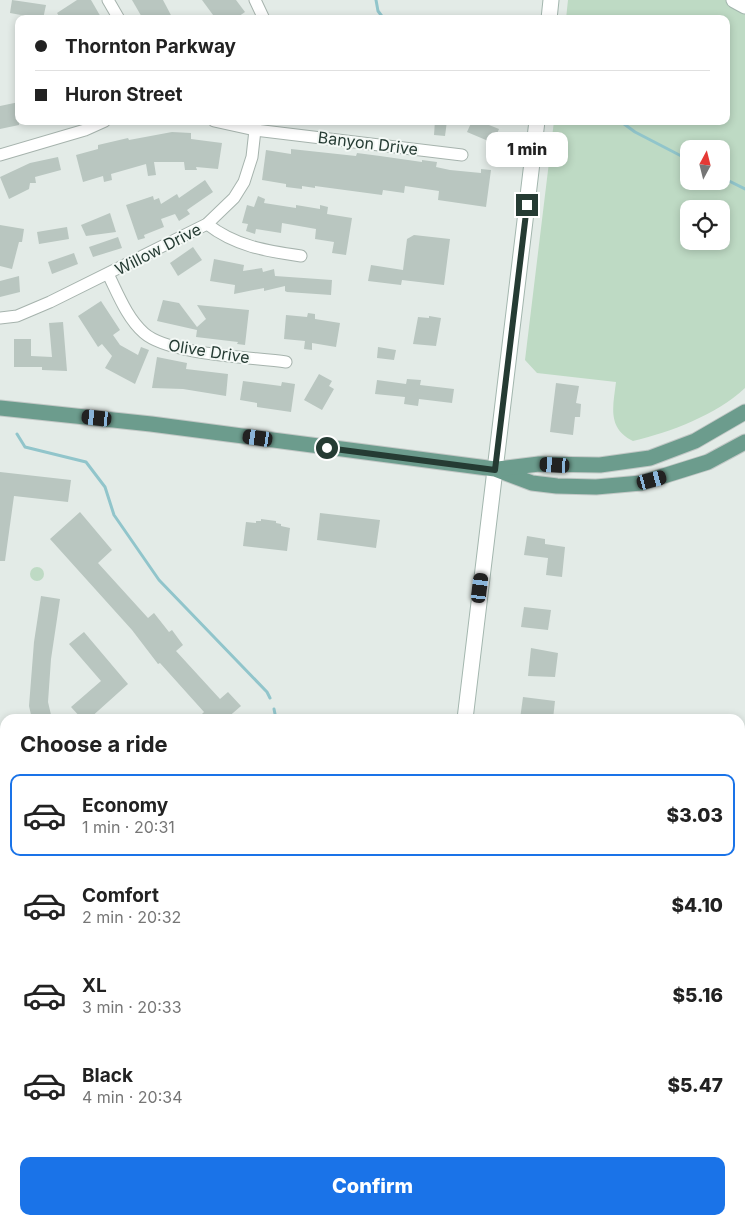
<!DOCTYPE html>
<meta charset="utf-8">
<style>
:root{--surface:#fff;--page:#f2f2f2;--text:#222;--muted:#767676;--line:#e0e0e0;--accent:#1a73e8}
body{margin:0;font-family:Inter,sans-serif;background:var(--page);color:var(--text);height:100vh;display:flex;flex-direction:column;font-size:19px;white-space:nowrap}
*{box-sizing:border-box;margin:0}
p{font-size:16px;color:var(--muted)}
.icon{flex:none;width:28px;height:28px;fill:none;stroke:currentColor;stroke-width:2;stroke-linecap:round;stroke-linejoin:round}
.map{position:relative;flex:1;overflow:hidden}
.side{position:absolute;left:0px;top:714px;width:745px;height:511px;display:flex;flex-direction:column;background:var(--surface);border-radius:15px 15px 0 0;box-shadow:0 2px 8px #0003}
.side>*{flex:none}
.banner{position:absolute;left:15px;top:15px;width:715px;height:110px;border-radius:10px;box-shadow:0 2px 8px #0003;display:grid;align-content:center;height:110px;padding:0 20px;background:var(--surface)}
.needle{width:32px;rotate:7deg}
.tools{position:absolute;left:680px;top:140px;display:grid;gap:10px}
.tools a{display:grid;place-items:center;width:50px;height:50px;border-radius:10px;background:var(--surface);box-shadow:0 2px 8px #0003;font-size:25px}
.end{position:absolute;width:22px;height:22px;margin:-11px;border:6px solid #253b33;background:#fff;box-shadow:0 0 0 2px #fff}
.from{border-radius:50%}
.bubble{position:absolute;height:35px;border-radius:10px;background:var(--surface);box-shadow:0 2px 8px #0003;font-size:16px;font-weight:800;line-height:35px;text-align:center}
.car{position:absolute;width:15px;height:30px;margin:-15px -8px;border-radius:6px;box-shadow:0 0 4px 1px #0007;background:linear-gradient(#222 24%,#8ab4d8 0 40%,#222 0 76%,#8ab4d8 0 86%,#222 0)}
.banner b{display:flex;align-items:center;gap:18px;height:48px;font-size:19px}
.banner b+b{border-top:1px solid var(--line)}
.banner i{width:12px;height:12px;background:var(--text)}
ul{padding:0;list-style:none}
li{display:flex;align-items:center;gap:15px;height:82px;margin:0 10px 8px;padding:0 10px;border:2px solid transparent;border-radius:10px}
li div{flex:1}
li b{display:block;font-size:19px}
li em{font-style:normal;font-weight:800}
li.active{border-color:var(--accent)}
li>.icon{width:45px;height:45px;stroke-width:1.5}
h2{padding:0 20px;font-size:22px;line-height:60px}
.button{display:flex;gap:10px;margin-top:auto;padding:10px 20px}
.button a{flex:1;height:58px;border-radius:10px;background:var(--accent);color:#fff;font-size:20px;font-weight:800;line-height:58px;text-align:center}
.map>svg:first-child{display:block}
</style>
<div class="map">
<svg width="745" height="1224" viewBox="0 0 745 1224">
<rect width="100%" height="100%" fill="#e3ebe7"/>
<g fill="#bedac4" fill-rule="evenodd">
<path d="M568 0H745V388C716 415 671 432 633 441 607 428 613 407 616 382L537 373 525 360 554 121H726V19H566ZM689 149H721V181H689ZM689 209H721V241H689Z"/>
<circle cx="37" cy="574" r="7"/>
<polygon points="740,1157 745,1158 745,1224 574,1224 570,1220 740,1220"/>
</g>
<g fill="none" stroke-linecap="round" stroke-linejoin="round">
<g stroke="#91c5cb" stroke-width="3">
<polyline points="376,0 378,11 384,19"/>
<polyline points="620,121 635,132 689,160"/>
<polyline points="721,177 745,189"/>
<polyline points="17,434 25,447 86,462 105,487 114,515 159,580 267,692 270,698"/>
<polyline points="274,709 276,719"/>
<polyline points="683,1220 689,1224"/>
</g>
</g>
<g fill="#b9c6c0">
<polygon points="12,0 46,5 43,19 10,13"/>
<polygon points="77,0 91,0 102,19 61,19 57,13"/>
<polygon points="132,0 163,0 173,19 143,19"/>
<polygon points="202,0 236,0 245,12 235,19 216,19"/>
<polygon points="19,102 19,125 0,129 0,106"/>
<polygon points="435,121 447,121 445,136 434,135"/>
<polygon points="472,121 479,121 499,129 493,143 467,132"/>
<polygon points="172,132 191,133 191,139 222,143 218,169 196,167 197,170 185,170 184,162 154,162 156,175 148,176 146,164 111,174 112,180 104,182 103,176 83,182 76,155 98,149 98,145 128,138 129,140"/>
<polygon points="291,149 356,156 357,153 380,156 422,162 422,160 437,162 436,167 450,170 481,173 481,169 491,170 486,207 438,200 439,191 405,186 404,193 383,190 382,195 315,186 315,188 302,186 302,189 286,187 286,184 262,180 266,150 291,154"/>
<polygon points="58,157 61,170 35,177 36,183 30,183 29,189 9,199 0,177 30,163"/>
<polygon points="205,180 213,192 187,210 190,214 179,221 175,214 161,219 164,227 144,235 145,238 138,240 126,205 153,196 154,200 159,198 161,204 177,194 179,198"/>
<polygon points="258,196 265,199 264,203 296,208 296,205 320,209 320,205 328,207 327,214 352,218 346,255 332,253 334,242 315,239 316,229 282,223 281,233 256,229 255,234 246,231 248,224 242,223 247,205 254,207"/>
<polygon points="110,213 116,232 86,236 81,225"/>
<polygon points="0,225 24,229 22,242 19,242 12,269 0,266"/>
<polygon points="67,227 69,239 39,244 37,232"/>
<polygon points="414,235 450,239 444,285 402,280 401,285 368,281 371,265 403,270 407,239"/>
<polygon points="118,237 122,248 93,257 89,247"/>
<polygon points="193,247 202,260 178,276 170,263"/>
<polygon points="74,253 78,264 52,274 48,262"/>
<polygon points="214,259 244,265 243,271 262,268 263,272 274,269 275,276 332,280 331,295 287,292 285,291 285,286 264,291 264,288 234,294 235,285 210,281"/>
<polygon points="19,276 20,292 0,297 0,281"/>
<polygon points="163,300 179,303 197,327 206,319 197,305 249,310 245,345 237,344 238,342 196,337 197,330 157,321"/>
<polygon points="101,301 120,330 113,335 120,345 138,355 141,347 149,350 135,384 105,368 112,356 102,344 98,347 78,316"/>
<polygon points="308,313 315,314 315,319 340,323 336,347 312,343 312,350 304,349 305,341 284,339 286,315 307,317"/>
<polygon points="429,316 441,318 436,346 413,344 418,317 429,318"/>
<polygon points="63,322 67,371 42,370 42,367 14,367 14,339 31,339 31,356 52,357 49,323"/>
<polygon points="378,347 396,350 394,360 377,358"/>
<polygon points="157,357 187,363 186,369 228,374 226,396 183,389 152,388"/>
<polygon points="319,374 332,381 329,386 334,389 322,410 304,400"/>
<polygon points="407,379 421,380 420,385 454,389 452,403 419,399 418,406 404,404 405,397 375,394 377,380 406,384"/>
<polygon points="243,381 281,386 282,382 295,384 291,412 257,407 257,403 240,400"/>
<polygon points="556,383 579,386 576,403 581,404 580,417 575,417 573,435 550,432"/>
<polygon points="0,472 71,480 68,502 14,496 5,561 0,561"/>
<polygon points="80,512 112,550 98,563 148,618 154,613 169,632 172,630 183,645 176,651 220,699 228,692 241,706 226,719 207,719 202,714 204,712 160,663 158,664 132,630 50,539"/>
<polygon points="320,513 380,520 376,548 317,540"/>
<polygon points="261,519 276,521 276,523 281,524 281,526 290,528 287,551 243,546 246,522 256,523 256,521 261,521"/>
<polygon points="527,536 545,539 545,544 565,547 562,577 546,575 548,558 524,555"/>
<polygon points="41,596 60,599 51,659 48,702 52,719 32,719 29,706 34,642"/>
<polygon points="524,607 551,610 548,630 521,627"/>
<polygon points="84,632 128,684 89,719 82,719 71,707 101,681 69,644"/>
<polygon points="531,648 558,653 555,677 528,676"/>
<polygon points="523,697 555,701 553,719 520,719"/>
</g>
<g fill="none" stroke-linecap="round" stroke-linejoin="round">
<g stroke="#a6b3ad" stroke-width="13">
<g id="street">
<polyline points="108,0 119,19"/>
<polyline points="255,0 264,19"/>
<polyline points="214,121 255,130 462,155"/>
<polyline points="0,155 85,130 105,121"/>
<path d="M207 224C235 246 266 251 301 256"/>
<path d="M108 274C118 294 127 318 144 333 169 355 251 357 286 362"/>
<polyline points="0,318 17,316 50,302 207,224 234,198 244,182 252,157 256,121"/>
<polyline points="0,841 5,847"/>
<polyline points="740,904 745,904"/>
<polyline points="0,1061 5,1054"/>
<polyline points="44,1224 47,1220"/>
<polyline points="211,1224 214,1220"/>
</g>
</g>
<g stroke="#a3b6ae" stroke-width="17">
<g id="secondary">
<polyline points="734,0 745,6"/>
<polyline points="549,19 551,0"/>
<polyline points="465,719 537,121"/>
<polyline points="404,1224 405,1220"/>
</g>
</g>
<g stroke="#c2c8c6" stroke-width="17">
<g id="primary">
<polyline points="0,408 151,424 495,469 532,483 557,486 596,487 641,483 708,462 745,442"/>
<polyline points="498,469 539,464 600,465 650,458 695,441 745,412"/>
</g>
</g>
<use href="#street" stroke="#fff" stroke-width="11"/>
<use href="#secondary" stroke="#fff" stroke-width="15"/>
<use href="#primary" stroke="#6c9c8d" stroke-width="15"/>
</g>
<g fill="none" stroke-linecap="round" stroke-linejoin="round">
<polyline stroke="#253b33" stroke-width="6" points="327,448 495,470 527,205"/>
</g>
<g text-anchor="middle" stroke-width="4" stroke-linejoin="round" paint-order="stroke">
<g font-size="16" fill="#253b33" stroke="#f3f8f5">
<text transform="translate(368 143) rotate(7)" y="6">Banyon Drive</text>
<text transform="translate(158 249) rotate(-27)" y="6">Willow Drive</text>
<text transform="translate(209 351) rotate(9)" y="6">Olive Drive</text>
</g>
</g>
</svg>
<div class="tools">
<a><svg class="needle" viewBox="-14 -14 28 28"><path d="M0-13l5 13h-10z" fill="#e53935"/><path d="M0 13l5-13h-10z" fill="#767676"/></svg></a>
<a><svg class="icon" aria-label="locate" viewBox="0 0 24 24"><circle cx="12" cy="12" r="6"/><path d="M12 2v4M12 18v4M2 12h4M18 12h4"/></svg></a>
</div>
<i class="end from" style="left:327px;top:448px"></i>
<i class="end" style="left:527px;top:205px"></i>
<div class="bubble" style="left:486px;top:132px;width:82px">1 min</div>
<i class="car" style="left:97px;top:418px;rotate:276deg"></i>
<i class="car" style="left:258px;top:438px;rotate:278deg"></i>
<i class="car" style="left:555px;top:465px;rotate:273deg"></i>
<i class="car" style="left:652px;top:480px;rotate:75deg"></i>
<i class="car" style="left:480px;top:588px;rotate:7deg"></i>
<div class="banner">
<b><i class="from"></i>Thornton Parkway</b>
<b><i></i>Huron Street</b>
</div>
<section class="side">
<h2>Choose a ride</h2>
<ul>
<li class="active"><svg class="icon" aria-label="car" viewBox="0 0 24 24"><path d="M5 17H2v-5l4-1 3-4h7l3 4 3 1v5h-3M9 17h6M6 11h13"/><circle cx="7" cy="17" r="2"/><circle cx="17" cy="17" r="2"/></svg><div><b>Economy</b><p>1 min · 20:31</p></div><em>$3.03</em></li>
<li><svg class="icon" aria-label="car" viewBox="0 0 24 24"><path d="M5 17H2v-5l4-1 3-4h7l3 4 3 1v5h-3M9 17h6M6 11h13"/><circle cx="7" cy="17" r="2"/><circle cx="17" cy="17" r="2"/></svg><div><b>Comfort</b><p>2 min · 20:32</p></div><em>$4.10</em></li>
<li><svg class="icon" aria-label="car" viewBox="0 0 24 24"><path d="M5 17H2v-5l4-1 3-4h7l3 4 3 1v5h-3M9 17h6M6 11h13"/><circle cx="7" cy="17" r="2"/><circle cx="17" cy="17" r="2"/></svg><div><b>XL</b><p>3 min · 20:33</p></div><em>$5.16</em></li>
<li><svg class="icon" aria-label="car" viewBox="0 0 24 24"><path d="M5 17H2v-5l4-1 3-4h7l3 4 3 1v5h-3M9 17h6M6 11h13"/><circle cx="7" cy="17" r="2"/><circle cx="17" cy="17" r="2"/></svg><div><b>Black</b><p>4 min · 20:34</p></div><em>$5.47</em></li>
</ul>
<div class="button"><a>Confirm</a></div>
</section>
</div>
